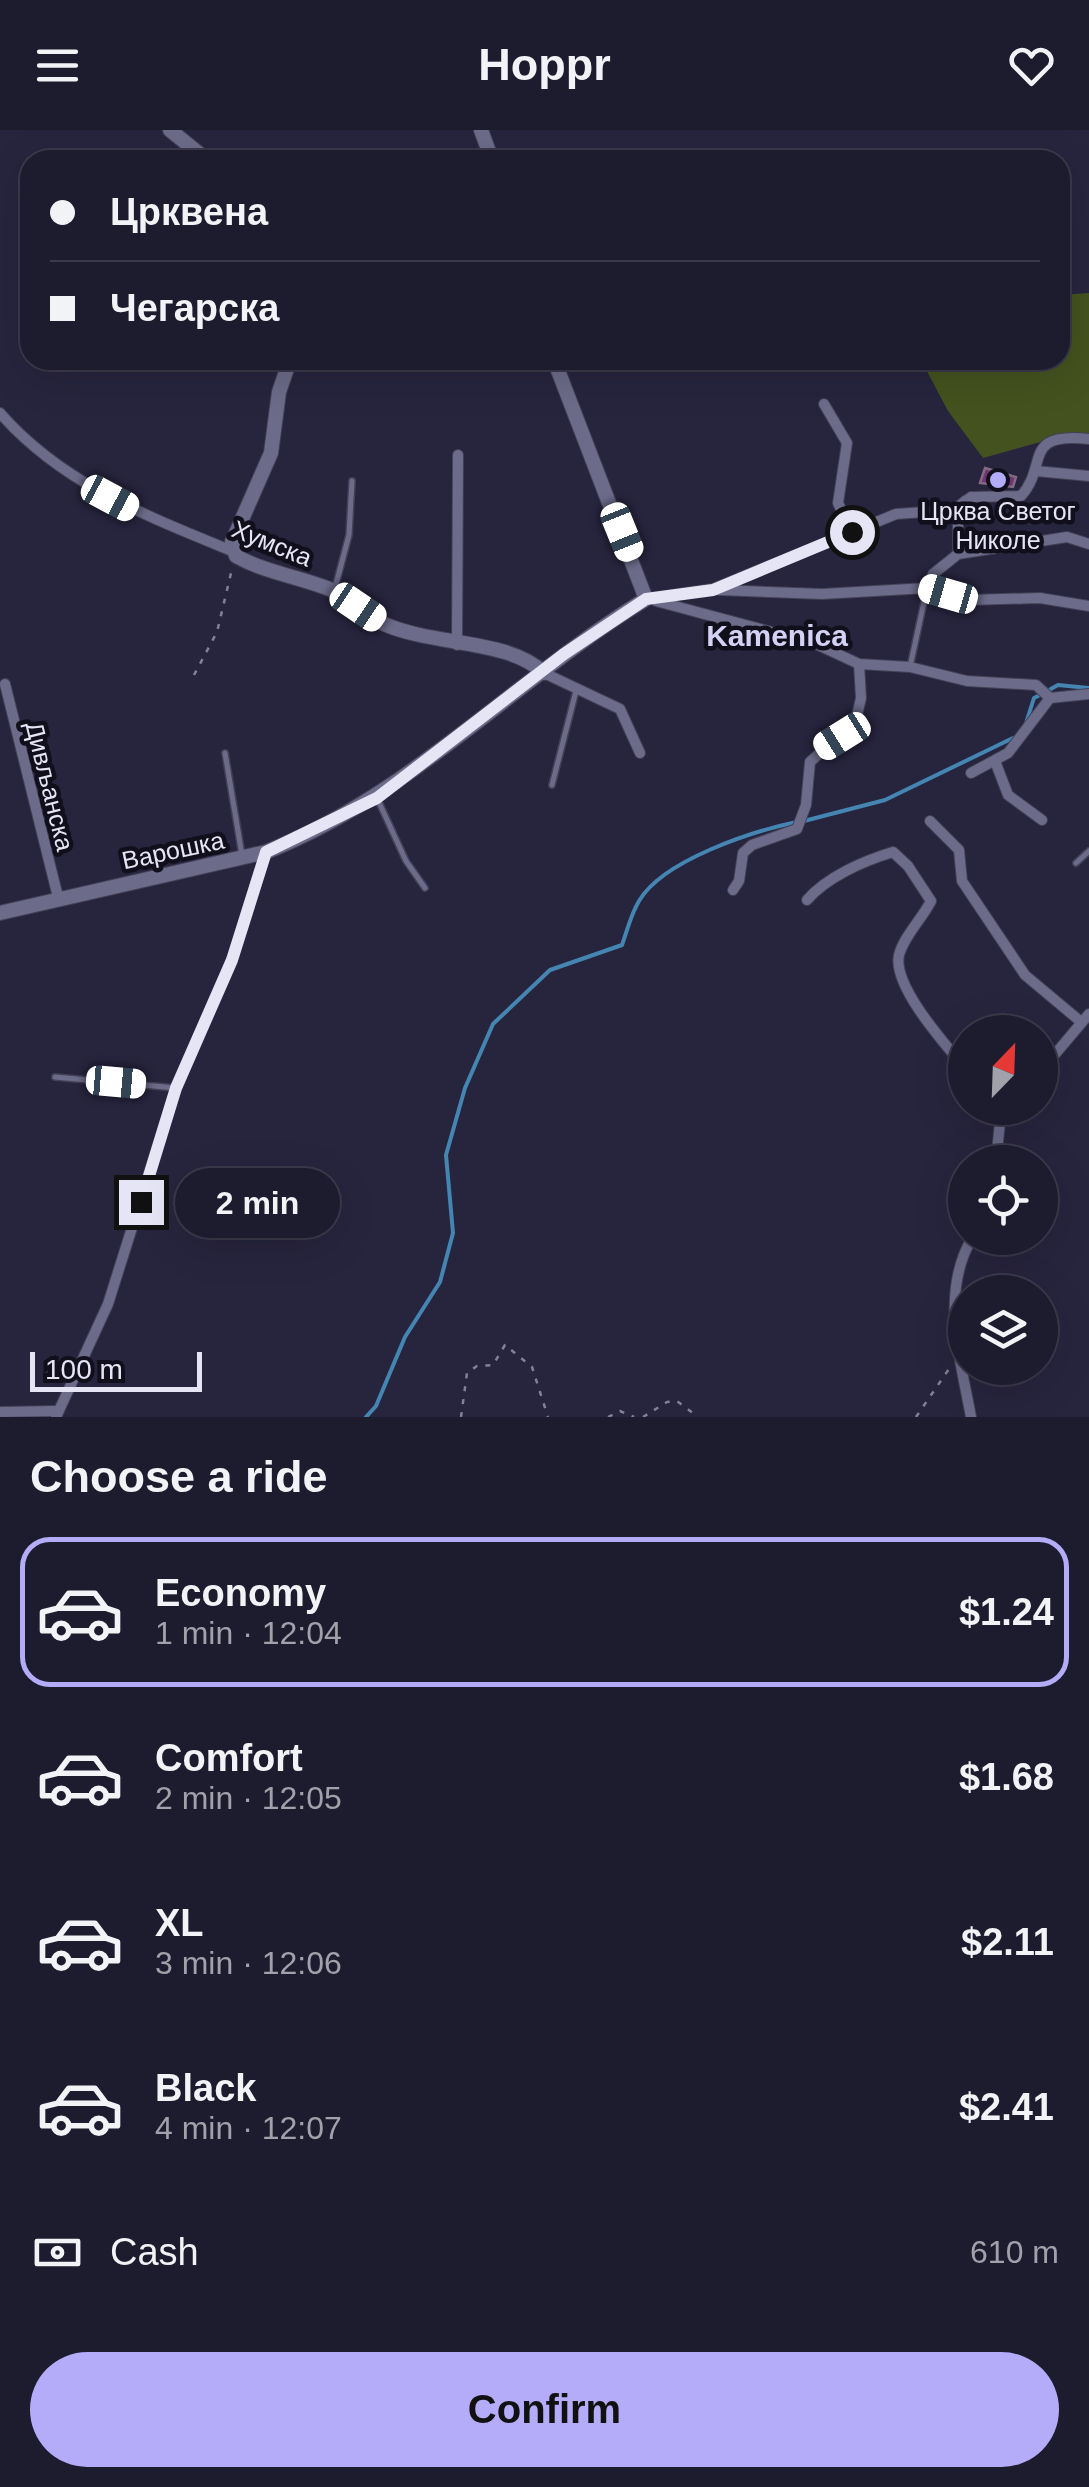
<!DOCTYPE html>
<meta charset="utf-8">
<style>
:root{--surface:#1d1b2e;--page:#252436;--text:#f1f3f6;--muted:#a0a1aa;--line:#3b394a;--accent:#b4acf9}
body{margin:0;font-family:Helvetica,sans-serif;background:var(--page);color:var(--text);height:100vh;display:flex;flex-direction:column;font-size:38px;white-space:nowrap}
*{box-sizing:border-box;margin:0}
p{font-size:32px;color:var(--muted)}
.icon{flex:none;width:55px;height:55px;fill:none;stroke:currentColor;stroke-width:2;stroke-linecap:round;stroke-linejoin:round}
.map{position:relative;height:1287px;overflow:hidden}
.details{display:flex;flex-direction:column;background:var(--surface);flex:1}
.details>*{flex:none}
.banner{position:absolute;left:20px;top:20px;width:1050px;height:220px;border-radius:30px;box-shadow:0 10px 40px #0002,0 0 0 2px var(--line);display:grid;align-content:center;height:220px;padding:0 30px;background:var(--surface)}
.needle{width:65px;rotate:23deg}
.buttons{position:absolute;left:948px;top:885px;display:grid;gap:20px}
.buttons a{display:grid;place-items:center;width:110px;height:110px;border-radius:50%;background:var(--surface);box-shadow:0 10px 40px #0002,0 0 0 2px var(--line);font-size:50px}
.scale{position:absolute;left:30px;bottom:25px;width:172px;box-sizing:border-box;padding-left:10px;border:5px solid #e5e5f6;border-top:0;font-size:28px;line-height:35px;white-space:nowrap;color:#e5e5f6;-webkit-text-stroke:8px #100f1b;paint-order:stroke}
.end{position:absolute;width:45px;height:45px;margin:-22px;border:12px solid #e5e5f6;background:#111;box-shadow:0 0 0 5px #111}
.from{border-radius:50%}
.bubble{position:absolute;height:70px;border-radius:35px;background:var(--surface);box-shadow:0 10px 40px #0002,0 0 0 2px var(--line);font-size:32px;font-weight:700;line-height:70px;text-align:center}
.car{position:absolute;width:30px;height:60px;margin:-30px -15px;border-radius:12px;box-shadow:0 0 8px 2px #0007;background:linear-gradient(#fff 24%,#345 0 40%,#fff 0 76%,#345 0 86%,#fff 0)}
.banner b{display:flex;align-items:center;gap:35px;height:95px;font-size:38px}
.banner b+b{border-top:2px solid var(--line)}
.banner i{width:25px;height:25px;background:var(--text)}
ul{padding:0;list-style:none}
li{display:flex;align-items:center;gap:30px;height:150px;margin:0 20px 15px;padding:0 10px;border:5px solid transparent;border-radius:30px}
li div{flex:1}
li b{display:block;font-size:38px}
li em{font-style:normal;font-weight:700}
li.selected{border-color:var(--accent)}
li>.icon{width:90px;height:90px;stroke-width:1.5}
h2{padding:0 30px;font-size:45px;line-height:120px}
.pay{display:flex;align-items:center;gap:25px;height:110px;padding:0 30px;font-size:38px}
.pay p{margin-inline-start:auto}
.button{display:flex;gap:20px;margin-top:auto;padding:20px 30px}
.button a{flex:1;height:115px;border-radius:60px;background:var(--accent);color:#111;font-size:40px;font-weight:700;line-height:115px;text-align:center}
header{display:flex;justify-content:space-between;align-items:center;height:130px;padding:0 30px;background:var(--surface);font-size:45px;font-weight:700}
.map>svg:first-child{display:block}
</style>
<header><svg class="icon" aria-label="menu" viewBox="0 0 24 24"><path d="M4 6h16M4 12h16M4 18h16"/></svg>Hoppr<svg class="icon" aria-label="heart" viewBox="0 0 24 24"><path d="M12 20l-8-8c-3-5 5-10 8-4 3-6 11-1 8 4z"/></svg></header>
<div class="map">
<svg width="1089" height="1287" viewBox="0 0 1089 1287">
<rect width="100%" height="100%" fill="#27243e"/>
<polygon fill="#44521f" points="1089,163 1089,305 1055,308 983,328 948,281 921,230 1060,230 1060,165"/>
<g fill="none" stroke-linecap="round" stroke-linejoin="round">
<g stroke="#4585b2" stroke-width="4">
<polyline points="1049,560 1058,555 1089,558"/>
<polyline points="1026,593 1034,568 1042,564"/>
<polyline points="804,691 885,670 1013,608"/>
<path d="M366 1287 376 1276 405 1207 440 1152 453 1103 446 1025 465 958 493 894 550 840 622 815C627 801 631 784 639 771 663 730 753 701 797 692"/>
</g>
</g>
<polygon fill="#6f3572" stroke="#826a83" stroke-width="2.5" points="985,338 1016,347 1013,357 980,353"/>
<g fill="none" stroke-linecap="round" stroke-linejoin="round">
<g stroke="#434156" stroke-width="8">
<g id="lane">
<polyline points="335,458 349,405 352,351"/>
<polyline points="910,537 927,458"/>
<polyline points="225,623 242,725"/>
<polyline points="552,655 576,561"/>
<polyline points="377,668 406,731 425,758"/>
<polyline points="1076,733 1089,721"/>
<polyline points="55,947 176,958"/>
</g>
</g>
<g stroke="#434156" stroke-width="12">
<g id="street">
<polyline points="824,274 847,313 838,373 852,402"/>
<path d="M0 283C62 354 147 386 232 421"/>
<polyline points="1036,341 1089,346"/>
<polyline points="958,424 958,393 965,371"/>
<polyline points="927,458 933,444 958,424 1067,407 1089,414"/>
<polyline points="719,460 822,464 927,458 969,470 1040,468 1089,476"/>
<path d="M646 469 713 459 896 384 953 380 971 367 1021 366C1049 335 1021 302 1089 309"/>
<polyline points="656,471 816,514 859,534 910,537 967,551 1036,555 1050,568"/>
<polyline points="457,515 458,325"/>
<polyline points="544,543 620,579 640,623"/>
<polyline points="5,554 58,767"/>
<polyline points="995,631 1008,665 1042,690"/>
<polyline points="971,643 1008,623 1050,568 1089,564"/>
<polyline points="930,691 959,720 962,751 1025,845 1080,891"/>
<polyline points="733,760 739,751 743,723 752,715 797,699 806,675 810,632 856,590 861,568 859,534"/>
<path d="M807 770C827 747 863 731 893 722L908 736 931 771C922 789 904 806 899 825 892 856 946 915 965 938"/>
<polyline points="1040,942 1089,884"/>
<polyline points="993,978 1000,992"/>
<polyline points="996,1032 1000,992 1011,978"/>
<polyline points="0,1282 57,1281"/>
<polyline points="56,1287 108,1174 176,958 232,830 266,722"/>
<path d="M971 1287C960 1227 940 1163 972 1108"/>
</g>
</g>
<g stroke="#434156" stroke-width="16">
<g id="secondary">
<polyline points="170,0 207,30"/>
<polyline points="481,0 492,30"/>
<path d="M290 230 279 262 271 323 232 412 236 426C266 443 301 447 332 460 350 468 365 485 384 494 434 516 509 509 544 543"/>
<path d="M0 783 266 722C411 665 515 549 646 469L554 230"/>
</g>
</g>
<g stroke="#838197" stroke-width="2.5" stroke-dasharray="5 8" stroke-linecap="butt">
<polyline points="194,545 217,502 232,439"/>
<polyline points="461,1287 467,1243 477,1236 493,1235 505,1215 532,1237 548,1287"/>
<polyline points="608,1287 620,1281 634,1287"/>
<polyline points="643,1287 667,1272 677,1271 698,1287"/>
<polyline points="916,1287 951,1236"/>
</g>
<use href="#lane" stroke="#6c6b89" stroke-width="5"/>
<use href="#street" stroke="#6c6b89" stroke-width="10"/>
<use href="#secondary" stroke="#6c6b89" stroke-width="14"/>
</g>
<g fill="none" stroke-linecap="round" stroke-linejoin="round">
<polyline stroke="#e5e5f6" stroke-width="12" points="141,1072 176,958 232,830 266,722 377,668 564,524 646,469 713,460 852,402"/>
</g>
<circle fill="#b4acf9" stroke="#100f1b" stroke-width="4" cx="998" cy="350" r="10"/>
<g text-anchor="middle" stroke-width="9" stroke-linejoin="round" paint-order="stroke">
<g font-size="25" fill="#e5e5f6" stroke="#100f1b">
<text x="998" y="390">Црква Светог<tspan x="998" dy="29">Николе</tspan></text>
</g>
<g font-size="25" fill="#e5e5f6" stroke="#100f1b">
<text transform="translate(272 413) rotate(22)" y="9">Хумска</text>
<text transform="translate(50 656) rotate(76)" y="9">Дивљанска</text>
<text transform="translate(173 720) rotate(-12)" y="9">Варошка</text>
</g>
<g font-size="30" font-weight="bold" fill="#d3d2f4" stroke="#100f1b">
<text x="777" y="516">Kamenica</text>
</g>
</g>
</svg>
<div class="buttons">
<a><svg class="needle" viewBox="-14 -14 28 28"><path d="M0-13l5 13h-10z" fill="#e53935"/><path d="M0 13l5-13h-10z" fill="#a0a1aa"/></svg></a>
<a><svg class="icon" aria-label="locate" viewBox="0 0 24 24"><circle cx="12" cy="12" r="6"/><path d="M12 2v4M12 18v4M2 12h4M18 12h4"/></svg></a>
<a><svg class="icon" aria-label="layers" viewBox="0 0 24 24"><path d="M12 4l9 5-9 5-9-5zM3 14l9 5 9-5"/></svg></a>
</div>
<div class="scale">100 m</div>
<i class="end from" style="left:852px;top:402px"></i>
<i class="end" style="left:141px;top:1072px"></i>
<div class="bubble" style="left:175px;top:1038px;width:165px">2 min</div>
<i class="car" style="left:110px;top:368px;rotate:118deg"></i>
<i class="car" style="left:622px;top:402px;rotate:158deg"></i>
<i class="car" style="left:948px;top:464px;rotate:286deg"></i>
<i class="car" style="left:358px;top:477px;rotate:124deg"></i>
<i class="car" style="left:842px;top:606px;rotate:238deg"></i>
<i class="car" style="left:116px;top:952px;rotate:95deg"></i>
<div class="banner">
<b><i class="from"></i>Црквена</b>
<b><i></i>Чегарска</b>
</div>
</div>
<section class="details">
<h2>Choose a ride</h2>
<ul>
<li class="selected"><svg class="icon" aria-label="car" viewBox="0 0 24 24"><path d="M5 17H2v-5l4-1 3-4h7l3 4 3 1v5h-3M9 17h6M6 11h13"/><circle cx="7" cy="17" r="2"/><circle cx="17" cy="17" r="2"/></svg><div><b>Economy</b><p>1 min · 12:04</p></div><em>$1.24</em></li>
<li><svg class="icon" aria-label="car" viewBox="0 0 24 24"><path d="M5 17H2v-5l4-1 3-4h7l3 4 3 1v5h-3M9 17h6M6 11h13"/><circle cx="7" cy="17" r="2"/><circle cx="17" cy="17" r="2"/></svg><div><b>Comfort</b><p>2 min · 12:05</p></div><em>$1.68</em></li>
<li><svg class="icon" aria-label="car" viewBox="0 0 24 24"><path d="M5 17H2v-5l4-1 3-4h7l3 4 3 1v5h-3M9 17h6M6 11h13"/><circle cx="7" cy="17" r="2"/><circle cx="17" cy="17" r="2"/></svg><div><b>XL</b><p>3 min · 12:06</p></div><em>$2.11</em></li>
<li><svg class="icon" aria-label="car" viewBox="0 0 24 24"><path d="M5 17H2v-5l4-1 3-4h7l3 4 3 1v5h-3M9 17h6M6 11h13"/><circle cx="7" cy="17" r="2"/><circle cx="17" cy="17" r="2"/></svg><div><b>Black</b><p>4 min · 12:07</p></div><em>$2.41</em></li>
</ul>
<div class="pay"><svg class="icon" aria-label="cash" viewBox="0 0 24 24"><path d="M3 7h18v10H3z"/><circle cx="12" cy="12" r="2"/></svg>Cash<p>610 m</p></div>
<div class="button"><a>Confirm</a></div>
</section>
